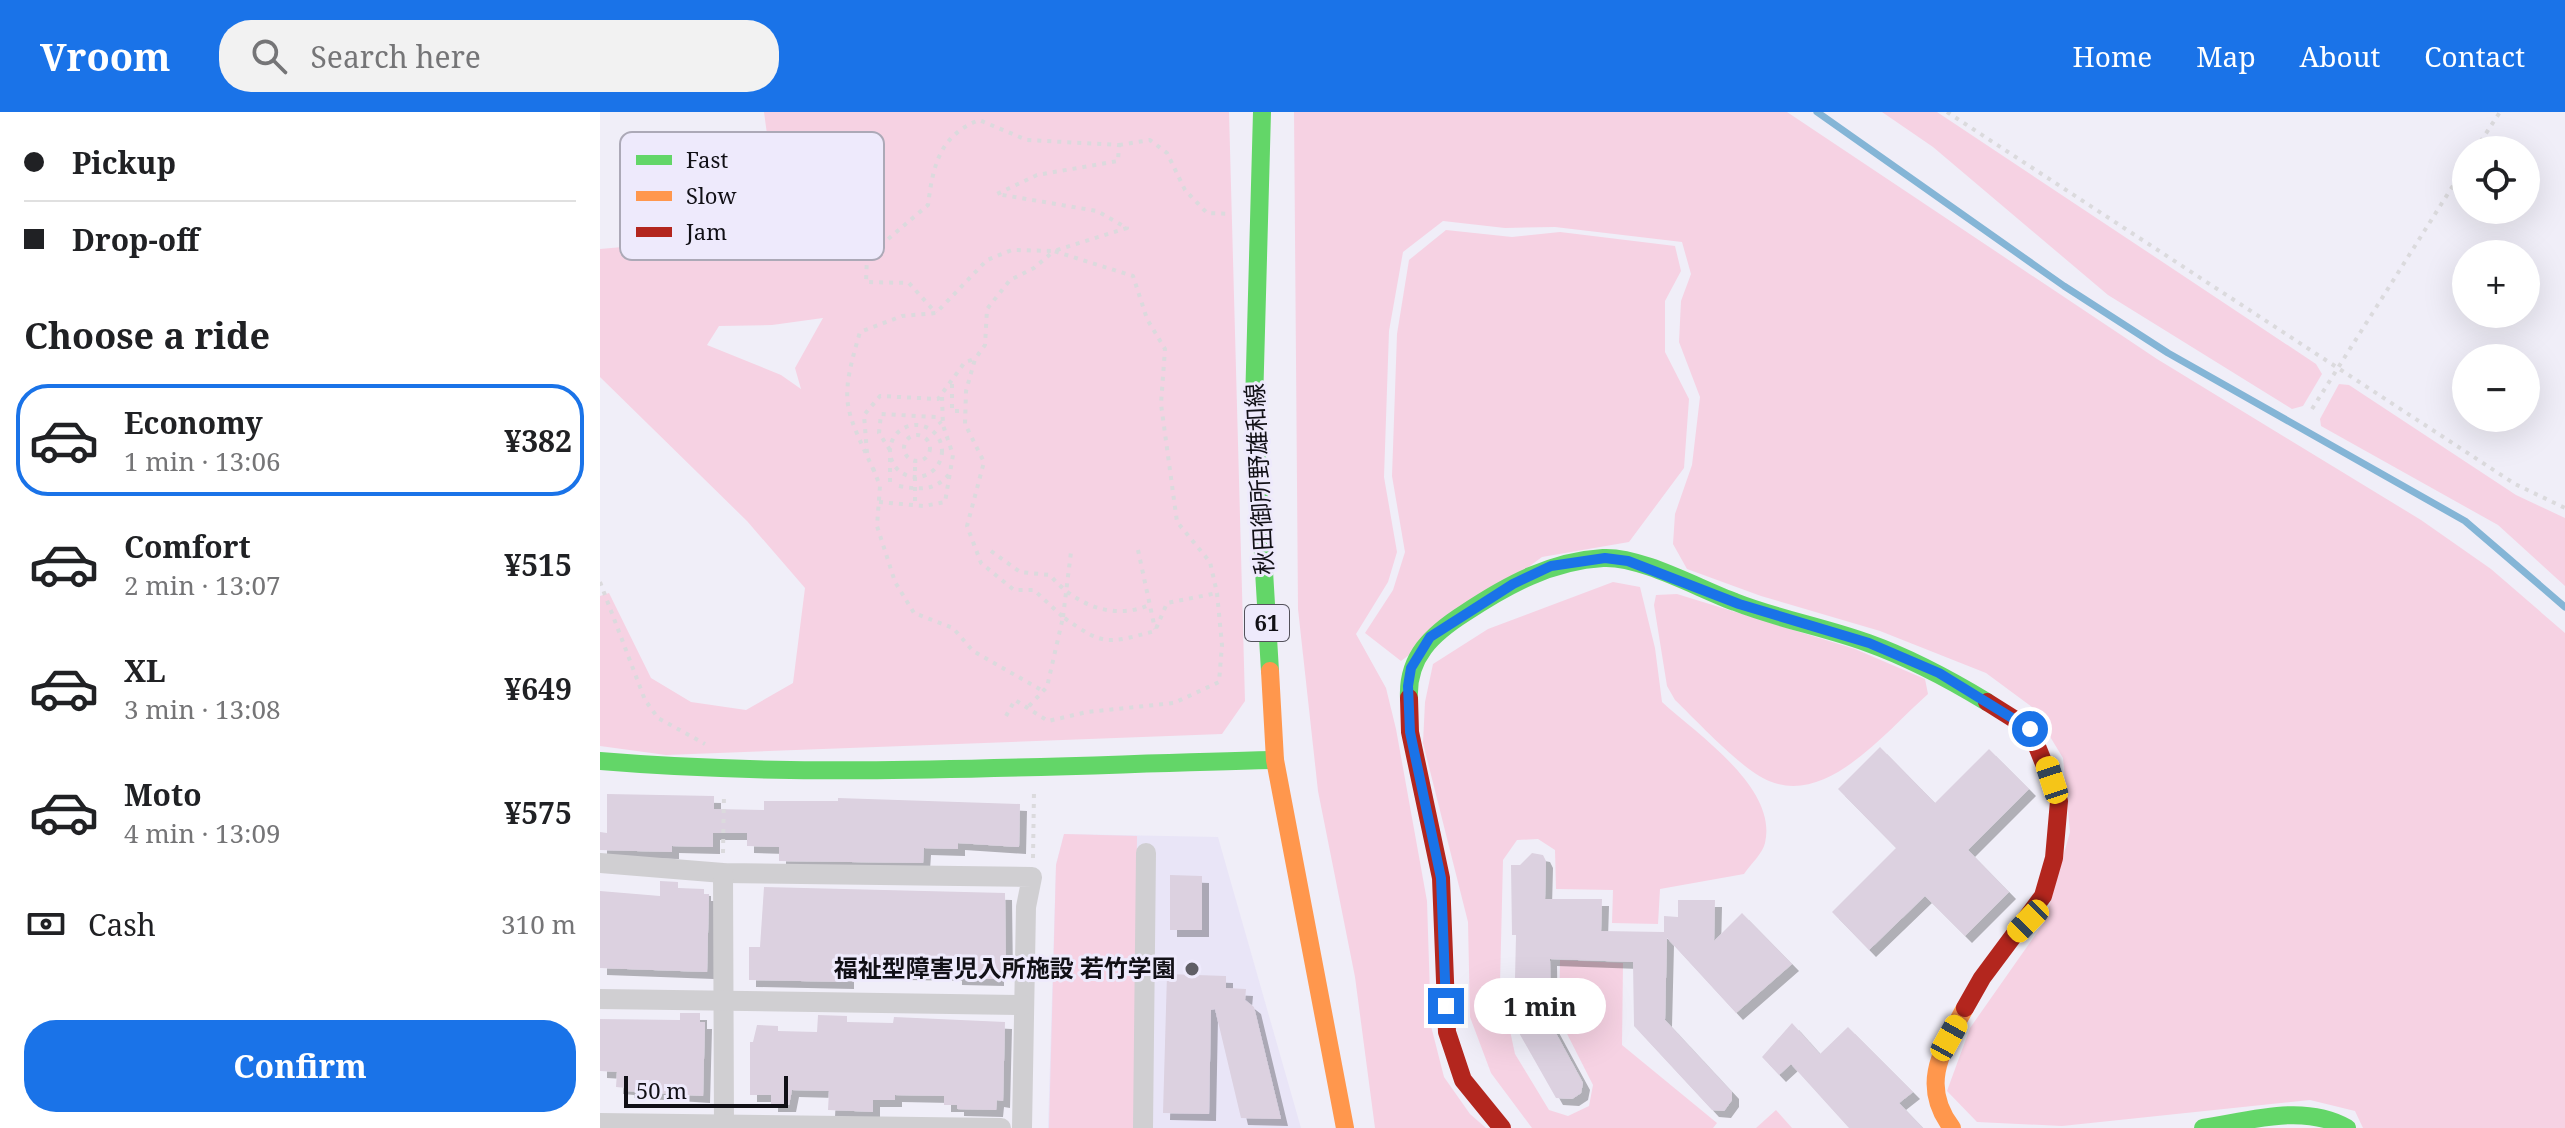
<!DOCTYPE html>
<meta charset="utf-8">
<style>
:root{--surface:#fff;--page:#f2f2f2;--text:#202124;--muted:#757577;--line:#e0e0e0;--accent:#1a73e8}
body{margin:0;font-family:"Noto Serif","Noto Sans JP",serif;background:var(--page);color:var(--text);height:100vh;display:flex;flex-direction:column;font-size:30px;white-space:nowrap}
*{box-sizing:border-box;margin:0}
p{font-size:26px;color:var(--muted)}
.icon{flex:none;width:44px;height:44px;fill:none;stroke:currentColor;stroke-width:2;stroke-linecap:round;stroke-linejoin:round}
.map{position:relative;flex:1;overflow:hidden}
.panel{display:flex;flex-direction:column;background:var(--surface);width:600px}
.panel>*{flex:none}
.top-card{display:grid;align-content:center;height:176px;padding:0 24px;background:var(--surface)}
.fabs{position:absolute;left:1852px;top:24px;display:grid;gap:16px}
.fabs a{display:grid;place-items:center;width:88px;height:88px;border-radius:50%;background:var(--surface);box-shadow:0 8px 32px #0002;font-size:40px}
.scale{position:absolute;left:24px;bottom:20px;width:164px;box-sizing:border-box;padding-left:8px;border:4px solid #111016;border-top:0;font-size:22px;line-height:28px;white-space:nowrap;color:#111016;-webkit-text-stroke:6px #eeeafc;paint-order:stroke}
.end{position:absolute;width:36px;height:36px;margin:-18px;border:10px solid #1a73e8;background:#fff;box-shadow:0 0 0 4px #fff}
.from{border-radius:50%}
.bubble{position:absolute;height:56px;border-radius:28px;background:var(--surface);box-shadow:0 8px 32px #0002;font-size:26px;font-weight:700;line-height:56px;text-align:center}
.car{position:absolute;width:24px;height:48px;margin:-24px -12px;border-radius:10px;box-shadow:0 0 6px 2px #0007;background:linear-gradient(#f5c518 24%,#345 0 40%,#f5c518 0 76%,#345 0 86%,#f5c518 0)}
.top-card b{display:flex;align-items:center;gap:28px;height:76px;font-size:30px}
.top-card b+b{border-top:2px solid var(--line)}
.top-card i{width:20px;height:20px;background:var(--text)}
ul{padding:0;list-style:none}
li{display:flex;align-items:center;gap:24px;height:112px;margin:0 16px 12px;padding:0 8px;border:4px solid transparent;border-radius:32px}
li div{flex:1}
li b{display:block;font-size:30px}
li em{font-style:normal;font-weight:700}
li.active{border-color:var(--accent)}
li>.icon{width:72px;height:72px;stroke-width:1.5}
h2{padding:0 24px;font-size:36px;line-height:96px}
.pay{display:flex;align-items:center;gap:20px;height:88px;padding:0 24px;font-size:30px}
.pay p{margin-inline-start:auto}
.primary-button{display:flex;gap:16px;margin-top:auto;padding:16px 24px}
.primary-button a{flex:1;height:92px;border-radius:32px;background:var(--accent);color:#fff;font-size:32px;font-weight:700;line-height:92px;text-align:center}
header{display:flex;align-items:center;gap:48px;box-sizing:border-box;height:112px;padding:0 40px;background:var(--accent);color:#fff}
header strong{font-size:38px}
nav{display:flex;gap:44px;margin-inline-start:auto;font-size:28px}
.search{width:560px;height:72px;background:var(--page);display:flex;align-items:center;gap:20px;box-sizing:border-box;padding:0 28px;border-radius:32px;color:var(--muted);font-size:30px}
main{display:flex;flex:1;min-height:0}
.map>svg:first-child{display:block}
</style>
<header>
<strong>Vroom</strong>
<div class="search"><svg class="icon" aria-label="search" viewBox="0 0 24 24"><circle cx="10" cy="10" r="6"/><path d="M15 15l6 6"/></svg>Search here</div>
<nav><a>Home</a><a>Map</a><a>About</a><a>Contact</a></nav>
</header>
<main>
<section class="panel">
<div class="top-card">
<b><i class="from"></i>Pickup</b>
<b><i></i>Drop-off</b>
</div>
<h2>Choose a ride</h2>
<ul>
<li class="active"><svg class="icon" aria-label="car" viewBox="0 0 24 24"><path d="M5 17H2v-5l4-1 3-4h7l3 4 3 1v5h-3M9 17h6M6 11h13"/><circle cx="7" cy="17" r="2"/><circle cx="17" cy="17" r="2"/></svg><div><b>Economy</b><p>1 min · 13:06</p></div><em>¥382</em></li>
<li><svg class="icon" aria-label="car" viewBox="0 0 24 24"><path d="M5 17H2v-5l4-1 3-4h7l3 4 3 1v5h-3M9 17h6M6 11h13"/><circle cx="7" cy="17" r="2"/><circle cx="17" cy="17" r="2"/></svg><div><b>Comfort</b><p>2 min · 13:07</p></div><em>¥515</em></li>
<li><svg class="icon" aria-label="car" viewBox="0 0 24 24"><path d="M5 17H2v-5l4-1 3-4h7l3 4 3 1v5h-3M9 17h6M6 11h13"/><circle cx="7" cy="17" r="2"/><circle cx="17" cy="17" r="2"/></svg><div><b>XL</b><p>3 min · 13:08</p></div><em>¥649</em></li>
<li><svg class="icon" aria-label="car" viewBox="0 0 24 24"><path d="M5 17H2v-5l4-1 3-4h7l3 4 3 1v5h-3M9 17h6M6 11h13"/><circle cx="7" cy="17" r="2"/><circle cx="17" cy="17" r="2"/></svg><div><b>Moto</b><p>4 min · 13:09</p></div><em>¥575</em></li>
</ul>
<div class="pay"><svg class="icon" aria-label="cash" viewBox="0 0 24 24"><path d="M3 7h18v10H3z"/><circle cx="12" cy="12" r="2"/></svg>Cash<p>310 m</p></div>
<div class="primary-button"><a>Confirm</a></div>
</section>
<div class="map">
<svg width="1965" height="1016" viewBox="0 0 1965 1016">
<defs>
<filter id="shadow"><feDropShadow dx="7" dy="7" stdDeviation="0" flood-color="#0004"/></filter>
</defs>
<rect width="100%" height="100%" fill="#f0eef8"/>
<polygon fill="#e9e5f7" points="464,722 618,725 701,1016 448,1016 456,753"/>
<g fill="#f6d2e3" fill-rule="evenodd">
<path d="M164 0H629L645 589 622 622 66 643 0 634V484L9 481 51 566 91 590 146 598 193 571 205 476 147 409 0 265V137L90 129 173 67ZM223 206 195 256 201 277 181 263 107 233 119 214 172 213Z"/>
<polygon points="694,0 1187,0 1557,247 1821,408 1891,457 1965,521 1965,1016 1763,1016 1755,999 1710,988 1462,1014 1377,1010 1347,979 1370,916 1445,809 1470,720 1463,646 1432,595 1386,561 1280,519 1161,484 1087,457 1073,432 1075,402 1092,353 1100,285 1079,230 1081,189 1091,162 1082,130 955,115 905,116 843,109 803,140 789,219 784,365 797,440 788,470 756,522 786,576 796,617 827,789 831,914 844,965 870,1002 886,1016 775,1016 755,865 718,679 698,497"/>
<polygon points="1282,0 1337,0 1716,252 1722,262 1703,294 1692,297 1508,183 1333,35"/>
<polygon points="846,118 912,125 960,120 1075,134 1081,159 1065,189 1065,240 1089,287 1084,356 1029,430 942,445 801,549 765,521 793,478 805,440 792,364 797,222 809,148"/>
<polygon points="1739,272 1749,273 1916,383 1965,406 1965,474 1898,413 1721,314 1720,307"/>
<path d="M1013 470 1040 475 1055 536 1062 590C1098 623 1178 676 1165 731 1163 741 1150 753 1144 762L1060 777 1058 812 1012 811 1013 778 956 777 955 738 938 727 917 728 903 748 900 872 915 942 949 998 968 1004 989 994 993 973 959 906 960 848 1023 851 1022 933 1117 1011 1113 1016H932L891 961 870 905 868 810 823 631 825 590 833 552 888 517Z"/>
<path d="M1077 482 1255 537 1325 567 1328 582C1287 618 1228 694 1169 669 1142 658 1098 610 1075 588L1067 574 1054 493 1056 483Z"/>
<polygon points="464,722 537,724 534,1016 449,1016 456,753"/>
<polygon points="1176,998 1192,1016 1156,1016"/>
</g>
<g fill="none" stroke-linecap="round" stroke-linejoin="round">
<polyline stroke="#84b5d6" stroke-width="7" points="1217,0 1464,174 1568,241 1865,409 1965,495"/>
</g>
<g fill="#dcd1e0" filter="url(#shadow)">
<polygon points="1280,635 1335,691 1389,637 1429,677 1368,738 1409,780 1365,824 1325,784 1269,838 1232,800 1296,736 1238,677"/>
<polygon points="7,682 114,684 114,697 164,698 164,689 238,689 238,686 420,692 419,735 358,731 358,737 324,736 323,751 179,749 179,735 147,734 147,721 113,721 113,735 72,734 72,740 0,738 0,720 7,721"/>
<polygon points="932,741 943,743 946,749 945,787 1002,787 1001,819 1064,820 1064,804 1078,805 1078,788 1115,788 1114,829 1142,801 1192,852 1136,901 1067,826 1065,908 1132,980 1132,988 1124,999 1112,998 1034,914 1033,850 950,847 951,912 983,971 981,981 972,987 956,986 914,912 916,823 912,823 911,753 920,753"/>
<polygon points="570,763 602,764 602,818 570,818"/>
<polygon points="60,769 78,770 78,776 104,777 104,782 109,782 107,860 0,856 0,779 60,784"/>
<polygon points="164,775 405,781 406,859 397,859 397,867 355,866 355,862 247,860 247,870 149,868 149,835 160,835"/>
<polygon points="567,862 626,864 626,876 646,877 645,888 654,895 681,1007 641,1006 615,897 611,898 609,1002 563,1001"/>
<polygon points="80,901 100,901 100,910 105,910 103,984 27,979 27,976 16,975 17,960 0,959 0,907 80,908"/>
<polygon points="218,903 247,904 247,910 293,911 294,905 405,910 403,989 397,988 396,998 357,997 357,993 344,993 344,984 295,983 295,988 273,988 273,1000 254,999 228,998 229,979 192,978 189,993 171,993 171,983 150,983 150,930 153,930 157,913 178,914 178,919 217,920"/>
<polygon points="1192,911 1220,942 1248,915 1313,980 1299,991 1323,1016 1249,1016 1191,952 1179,963 1162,945"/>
</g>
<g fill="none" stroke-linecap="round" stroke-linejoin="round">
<g stroke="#dbdadd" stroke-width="4" stroke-dasharray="4 6" stroke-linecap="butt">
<polyline points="1347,0 1915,372 1965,396"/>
<polyline points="519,33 550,28 567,41 585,78 607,101 631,102"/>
<polyline points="1875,38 1900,0"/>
<polyline points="352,272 352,299 365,299"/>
<polyline points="1712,297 1866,53"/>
<circle cx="316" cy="339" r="26"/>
<circle cx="317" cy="336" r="13"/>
<polyline points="290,338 279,321 281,302 336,305 341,312"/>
<polyline points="267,341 264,303 280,284 338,287 365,250 375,247"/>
<polyline points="290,346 290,372"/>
<polyline points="273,356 280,374 277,414 295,470 314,501 353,516 373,539 443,579"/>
<path d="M274 359C244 294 239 291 260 220L302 204 336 201 387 148 412 138 454 139 527 116 497 99 397 82 437 63 518 49 519 33 427 28 379 8C339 24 333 54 328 93L267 145 266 170 309 171 336 201"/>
<path d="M299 374C321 378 336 379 351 360"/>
<polyline points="315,389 315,349"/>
<polyline points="279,390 324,394 345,390 353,343 343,313 342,285"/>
<polyline points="538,438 555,517"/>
<path d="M391 439 420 460 450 463C474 492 513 509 549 493"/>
<polyline points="0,470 45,588 58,606 105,632"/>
<polyline points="463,505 471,440"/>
<path d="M429 594 447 575 463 505C504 534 506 532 555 519L567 491 617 481"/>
<polyline points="406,604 415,588 448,609 487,600 574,591 619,570 622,533 617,481 610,450 577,410 561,292 565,237 547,207 533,164 454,139 434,156 410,168 387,197 385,233 375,247 366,279 365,312 384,350 367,414 381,451 414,478 434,478 463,505"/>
<polyline points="123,741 124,682"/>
<polyline points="433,746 434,679"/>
</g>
<g stroke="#d0cfd2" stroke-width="20">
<polyline points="0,751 123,761 432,765 426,795 422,1016"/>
<polyline points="123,761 124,1016"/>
<polyline points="0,887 423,893"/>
<polyline points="0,1011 401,1016"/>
<polyline points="543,1016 546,741"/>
</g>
<g stroke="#63d668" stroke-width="18">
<polyline points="662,0 654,292 670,559"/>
<path d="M809 586C807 545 832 522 865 501 907 473 951 449 1003 446 1041 444 1099 477 1135 490 1178 507 1224 515 1268 531 1310 546 1349 567 1387 590"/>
<path d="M0 649C224 668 451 653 675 648"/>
<path d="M1603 1016C1649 1009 1704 991 1747 1016"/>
</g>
<g stroke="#ff974d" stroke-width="18">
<polyline points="670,559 675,648 745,1016"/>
<path d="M1352 1016C1319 973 1342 938 1365 896"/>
</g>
<g stroke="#b3261e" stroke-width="18">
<polyline points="809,586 810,620 841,766 847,920 863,968 902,1016"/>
<polyline points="1365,896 1382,866 1443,784 1454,746 1459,689 1430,617 1387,590"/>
</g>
</g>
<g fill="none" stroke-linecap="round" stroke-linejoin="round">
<polyline stroke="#1a73e8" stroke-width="10" points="846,894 841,766 810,620 808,574 811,556 830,525 913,472 951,454 1005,446 1028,449 1139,492 1269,531 1339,561 1430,617"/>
</g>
<circle fill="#5f5e65" stroke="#eeeafc" stroke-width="3" cx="592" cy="857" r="8"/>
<g text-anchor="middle" stroke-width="6" stroke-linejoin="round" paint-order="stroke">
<rect fill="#eeeafc" stroke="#53515b" stroke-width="2" x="645" y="493" width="44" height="36" rx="6"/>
<g font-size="22" font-weight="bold" fill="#111016">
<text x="667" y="519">61</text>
</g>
<g font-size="24" fill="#111016" stroke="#eeeafc">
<text transform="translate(660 367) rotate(-93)" y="8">秋田御所野雄和線</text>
</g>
<g font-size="24" font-weight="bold" fill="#111016" stroke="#eeeafc" text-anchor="end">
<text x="576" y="865">福祉型障害児入所施設 若竹学園</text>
</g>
</g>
<rect x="20" y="20" width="264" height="128" rx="12" fill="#eeeafc" stroke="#aca9b7" stroke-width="2"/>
<rect x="36" y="43" width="36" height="10" fill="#63d668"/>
<rect x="36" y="79" width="36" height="10" fill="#ff974d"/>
<rect x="36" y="115" width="36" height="10" fill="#b3261e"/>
<g font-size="22" fill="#111016">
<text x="86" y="56">Fast</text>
<text x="86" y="92">Slow</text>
<text x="86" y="128">Jam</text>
</g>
</svg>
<div class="fabs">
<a><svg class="icon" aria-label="locate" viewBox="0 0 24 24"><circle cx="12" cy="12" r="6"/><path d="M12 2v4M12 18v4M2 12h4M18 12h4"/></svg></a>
<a>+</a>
<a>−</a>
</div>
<div class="scale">50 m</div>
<i class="end from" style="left:1430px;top:617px"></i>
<i class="end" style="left:846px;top:894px"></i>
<div class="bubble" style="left:874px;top:866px;width:132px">1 min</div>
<i class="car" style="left:1452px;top:668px;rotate:342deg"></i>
<i class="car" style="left:1428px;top:809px;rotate:224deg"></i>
<i class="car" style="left:1349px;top:926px;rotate:29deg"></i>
</div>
</main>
